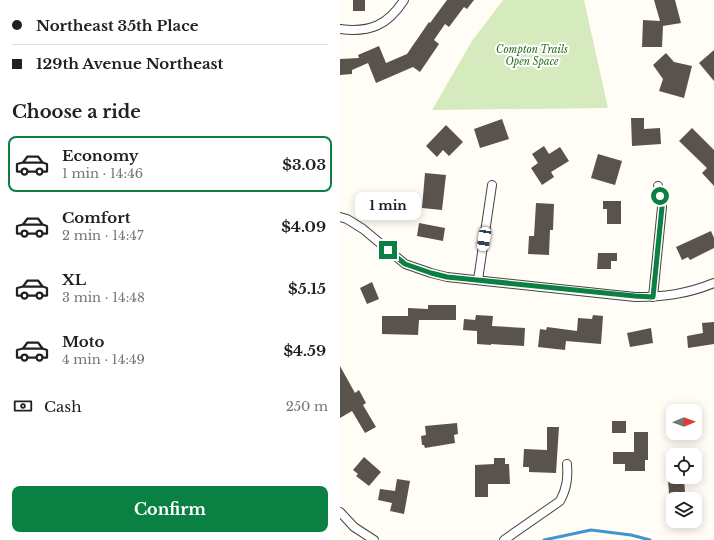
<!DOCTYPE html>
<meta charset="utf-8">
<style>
:root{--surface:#fff;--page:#f6f6f6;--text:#202124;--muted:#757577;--line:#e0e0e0;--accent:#0b8043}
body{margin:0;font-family:"Libre Baskerville",serif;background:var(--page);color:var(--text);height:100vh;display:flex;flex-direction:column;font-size:15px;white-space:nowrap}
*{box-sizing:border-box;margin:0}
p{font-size:13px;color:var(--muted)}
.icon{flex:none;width:22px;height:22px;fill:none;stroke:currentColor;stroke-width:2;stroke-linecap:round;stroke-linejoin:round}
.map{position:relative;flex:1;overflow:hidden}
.details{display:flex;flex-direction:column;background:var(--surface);width:340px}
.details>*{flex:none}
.top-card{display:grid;align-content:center;height:88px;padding:0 12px;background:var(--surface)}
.needle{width:26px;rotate:89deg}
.fabs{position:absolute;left:326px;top:404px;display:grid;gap:8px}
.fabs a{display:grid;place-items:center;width:36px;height:36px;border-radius:8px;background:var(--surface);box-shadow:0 2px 10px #0003;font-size:20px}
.end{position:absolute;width:18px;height:18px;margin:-9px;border:5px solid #0b8043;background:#fff;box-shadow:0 0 0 2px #fff}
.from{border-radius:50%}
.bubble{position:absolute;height:28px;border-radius:8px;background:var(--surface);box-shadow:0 2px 10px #0003;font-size:13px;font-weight:700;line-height:28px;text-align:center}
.car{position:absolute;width:12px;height:24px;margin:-12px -6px;border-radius:5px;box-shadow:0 0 3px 1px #0007;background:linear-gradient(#fff 24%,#345 0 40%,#fff 0 76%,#345 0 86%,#fff 0)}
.top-card b{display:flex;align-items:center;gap:14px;height:38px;font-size:15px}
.top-card b+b{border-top:1px solid var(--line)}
.top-card i{width:10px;height:10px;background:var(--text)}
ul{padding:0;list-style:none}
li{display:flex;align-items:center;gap:12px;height:56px;margin:0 8px 6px;padding:0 4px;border:2px solid transparent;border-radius:8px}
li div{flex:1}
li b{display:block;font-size:15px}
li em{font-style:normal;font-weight:700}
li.selected{border-color:var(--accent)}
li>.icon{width:36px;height:36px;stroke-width:1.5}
h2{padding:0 12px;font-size:18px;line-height:48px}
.pay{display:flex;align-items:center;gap:10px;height:44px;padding:0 12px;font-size:15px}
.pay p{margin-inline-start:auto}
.cta{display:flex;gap:8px;margin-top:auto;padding:8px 12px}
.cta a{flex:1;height:46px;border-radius:8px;background:var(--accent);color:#fff;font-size:16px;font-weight:700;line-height:46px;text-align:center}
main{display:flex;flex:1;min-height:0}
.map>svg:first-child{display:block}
</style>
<main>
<section class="details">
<div class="top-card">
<b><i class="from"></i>Northeast 35th Place</b>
<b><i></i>129th Avenue Northeast</b>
</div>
<h2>Choose a ride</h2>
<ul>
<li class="selected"><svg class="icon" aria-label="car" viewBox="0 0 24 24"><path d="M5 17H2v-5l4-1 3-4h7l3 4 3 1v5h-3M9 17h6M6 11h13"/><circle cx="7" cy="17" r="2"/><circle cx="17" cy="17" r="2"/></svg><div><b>Economy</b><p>1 min · 14:46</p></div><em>$3.03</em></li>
<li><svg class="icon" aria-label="car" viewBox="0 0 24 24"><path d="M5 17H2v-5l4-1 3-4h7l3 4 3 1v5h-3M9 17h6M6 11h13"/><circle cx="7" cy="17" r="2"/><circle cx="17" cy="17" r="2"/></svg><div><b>Comfort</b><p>2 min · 14:47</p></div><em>$4.09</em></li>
<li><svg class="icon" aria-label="car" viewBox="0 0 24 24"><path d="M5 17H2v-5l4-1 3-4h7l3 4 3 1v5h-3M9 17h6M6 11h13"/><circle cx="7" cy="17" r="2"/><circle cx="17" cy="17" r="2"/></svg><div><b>XL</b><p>3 min · 14:48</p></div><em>$5.15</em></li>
<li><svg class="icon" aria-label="car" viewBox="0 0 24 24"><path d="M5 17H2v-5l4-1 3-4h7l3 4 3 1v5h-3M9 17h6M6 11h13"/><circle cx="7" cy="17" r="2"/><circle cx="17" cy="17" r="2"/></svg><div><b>Moto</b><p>4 min · 14:49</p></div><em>$4.59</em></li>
</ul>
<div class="pay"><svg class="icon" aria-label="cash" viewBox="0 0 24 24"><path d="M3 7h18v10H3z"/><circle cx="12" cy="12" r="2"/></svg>Cash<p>250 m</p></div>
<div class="cta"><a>Confirm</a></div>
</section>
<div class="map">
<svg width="374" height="540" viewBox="0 0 374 540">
<rect width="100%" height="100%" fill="#fffdf5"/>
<polygon fill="#d5ebbd" points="163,0 244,0 268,108 92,110 132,41"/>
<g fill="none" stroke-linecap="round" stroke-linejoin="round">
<polyline stroke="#3f96cf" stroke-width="3" points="204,540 251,530 291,535 310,540"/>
</g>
<g fill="#5a524d">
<rect x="13" y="0" width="12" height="11"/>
<polygon points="107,0 134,0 127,9 124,7 109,27 105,24 94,40 99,44 80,72 73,67 36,83 28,63 12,70 12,74 0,75 0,59 19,58 18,55 39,46 46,63 67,54 89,22 90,23"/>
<polygon points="314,0 335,0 341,23 323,26 322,47 302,47 303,20 320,21"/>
<polygon points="374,50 374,81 359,63"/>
<polygon points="326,53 334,62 352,66 344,98 319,91 323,79 313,65"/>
<polygon points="291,118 304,118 304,129 320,128 321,144 292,146"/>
<polygon points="162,119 169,139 140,148 134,129"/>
<polygon points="106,125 123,142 109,156 103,150 97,157 86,146"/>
<polygon points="352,128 374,150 374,186 362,173 367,168 339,141"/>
<polygon points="204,146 209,154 220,147 229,161 211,172 214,177 202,185 191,168 198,163 192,154"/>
<polygon points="258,154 282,161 275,185 251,178"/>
<polygon points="85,173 106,175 102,210 82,208"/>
<polygon points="263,201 281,201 281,224 267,224 267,209 263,209"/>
<polygon points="196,203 214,204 213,230 210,230 209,255 188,254 189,236 194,236"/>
<polygon points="79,223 105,228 103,241 77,236"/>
<polygon points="371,231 374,238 374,248 350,260 348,257 342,260 336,247"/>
<polygon points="258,253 277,253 277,261 271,261 271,269 257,269"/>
<polygon points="32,282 39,299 27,304 20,288"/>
<polygon points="88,305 116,305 116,320 79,320 78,335 42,334 42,316 68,316 68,308 88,309"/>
<polygon points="136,315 153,316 152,326 185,328 184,346 151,344 151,345 137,344 137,331 123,330 124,319 135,320"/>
<polygon points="253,315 263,316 261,344 226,341 225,350 198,347 200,329 206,330 207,327 237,331 238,318 252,319"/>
<polygon points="374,322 374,344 348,348 347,336 363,333 362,323"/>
<polygon points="311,328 313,343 290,347 287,333"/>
<polygon points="0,366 15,393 19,390 26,403 23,405 36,427 25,433 12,411 0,418"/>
<rect x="272" y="421" width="14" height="12"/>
<polygon points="117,423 118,434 114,435 115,443 85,448 84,445 82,445 81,436 86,435 85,426"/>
<polygon points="207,427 219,427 216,473 189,472 189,467 183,467 184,449 207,450"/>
<polygon points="294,432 308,432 308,460 305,460 305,471 285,471 285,464 273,464 273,452 294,452"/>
<polygon points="24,457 41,472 29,486 16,476 18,474 13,470"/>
<polygon points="154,458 165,458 165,464 169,464 170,484 148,484 148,497 135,497 135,465 154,464"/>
<polygon points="344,478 345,493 329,494 328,479"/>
<polygon points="57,479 70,481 64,514 50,511 52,503 38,500 40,489 55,491"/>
</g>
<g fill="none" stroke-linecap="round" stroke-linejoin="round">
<g stroke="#444" stroke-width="10">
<g id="minor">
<path d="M0 29C30 33 48 25 64 0"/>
<path d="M0 217 7 219 23 229 65 264 91 273 107 277 295 297C324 297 347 294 374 283"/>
<polyline points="138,280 152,185"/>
<polyline points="313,297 322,207 318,186"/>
<polyline points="0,512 14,527 34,540"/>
<path d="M164 540 220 501C227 488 228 478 227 464"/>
</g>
</g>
<use href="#minor" stroke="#fff" stroke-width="8"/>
</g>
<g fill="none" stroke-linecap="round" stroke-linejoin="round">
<polyline stroke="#0b8043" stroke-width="5" points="48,250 65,264 91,273 107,277 295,296 313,297 322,207 320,196"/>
</g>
<g text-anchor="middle" stroke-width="4" stroke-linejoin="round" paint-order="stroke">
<g font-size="10" font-style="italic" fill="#2f6b1f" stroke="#fff">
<text x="192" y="53">Compton Trails<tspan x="192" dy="12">Open Space</tspan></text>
</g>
</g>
</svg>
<div class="fabs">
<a><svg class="needle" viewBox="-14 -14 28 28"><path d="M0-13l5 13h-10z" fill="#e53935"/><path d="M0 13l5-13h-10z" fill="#757577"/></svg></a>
<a><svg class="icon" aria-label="locate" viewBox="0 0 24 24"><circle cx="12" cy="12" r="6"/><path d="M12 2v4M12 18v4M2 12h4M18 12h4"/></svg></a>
<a><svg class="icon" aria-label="layers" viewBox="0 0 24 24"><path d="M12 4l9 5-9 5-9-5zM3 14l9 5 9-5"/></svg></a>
</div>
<i class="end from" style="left:320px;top:196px"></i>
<i class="end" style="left:48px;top:250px"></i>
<div class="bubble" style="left:15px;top:192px;width:66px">1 min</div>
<i class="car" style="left:144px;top:239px;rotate:189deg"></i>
</div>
</main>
